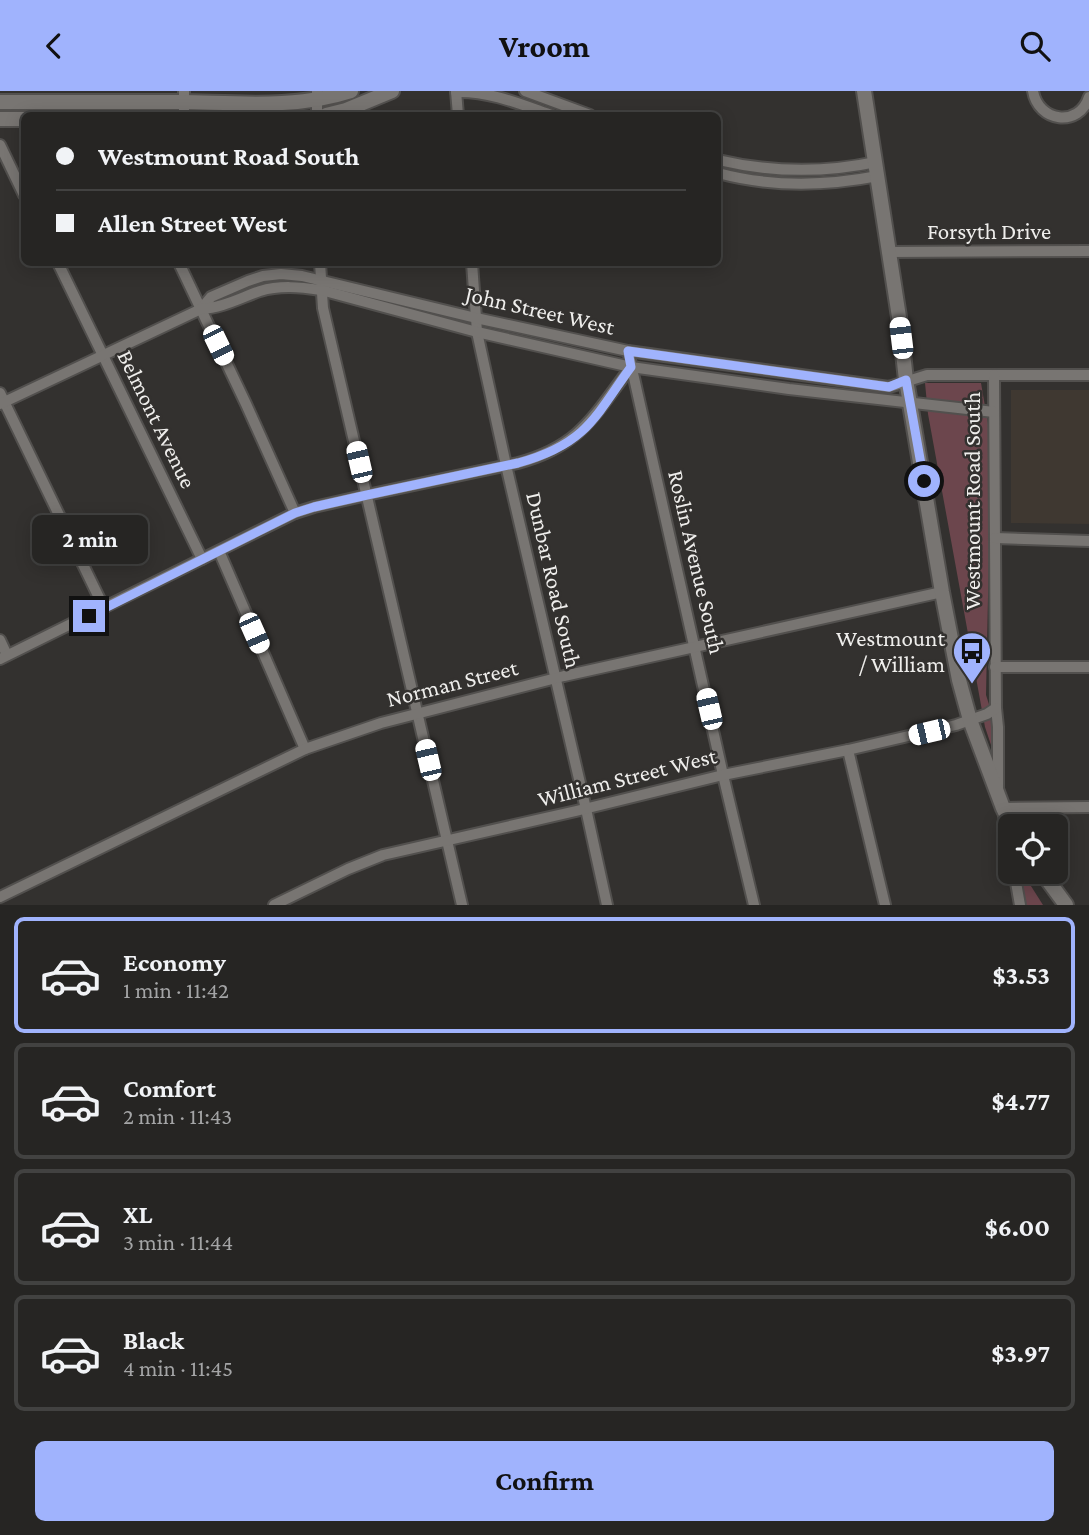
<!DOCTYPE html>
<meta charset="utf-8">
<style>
:root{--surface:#262523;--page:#323130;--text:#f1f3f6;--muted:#a4a5a6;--line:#424241;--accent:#a0b3fd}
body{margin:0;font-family:"Crimson Pro",serif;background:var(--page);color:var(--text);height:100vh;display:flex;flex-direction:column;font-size:26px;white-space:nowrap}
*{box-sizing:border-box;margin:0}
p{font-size:23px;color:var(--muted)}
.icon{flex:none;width:38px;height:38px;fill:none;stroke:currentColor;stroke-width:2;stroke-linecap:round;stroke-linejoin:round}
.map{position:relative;height:814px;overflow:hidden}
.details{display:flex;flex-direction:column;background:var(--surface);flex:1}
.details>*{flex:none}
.guide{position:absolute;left:21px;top:21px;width:700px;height:154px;border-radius:10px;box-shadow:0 4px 18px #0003,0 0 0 2px var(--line);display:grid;align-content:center;height:154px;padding:0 35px;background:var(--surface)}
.tools{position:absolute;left:998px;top:723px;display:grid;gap:14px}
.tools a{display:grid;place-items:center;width:70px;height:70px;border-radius:10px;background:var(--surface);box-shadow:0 4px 18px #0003,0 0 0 2px var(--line);font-size:35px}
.end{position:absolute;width:32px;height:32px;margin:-16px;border:9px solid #a0b3fd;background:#111;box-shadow:0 0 0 4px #111}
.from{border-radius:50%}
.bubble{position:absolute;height:49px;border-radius:10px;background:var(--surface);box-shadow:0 4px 18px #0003,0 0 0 2px var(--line);font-size:23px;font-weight:700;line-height:49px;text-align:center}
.car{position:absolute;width:21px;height:42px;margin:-21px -10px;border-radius:9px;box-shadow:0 0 5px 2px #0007;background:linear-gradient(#fff 24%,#345 0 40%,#fff 0 76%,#345 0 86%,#fff 0)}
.guide b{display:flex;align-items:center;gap:24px;height:66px;font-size:26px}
.guide b+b{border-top:2px solid var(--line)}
.guide i{width:18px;height:18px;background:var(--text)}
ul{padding:12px 0 0;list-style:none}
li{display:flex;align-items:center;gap:21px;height:116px;margin:0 14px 10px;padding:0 21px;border:4px solid var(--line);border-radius:10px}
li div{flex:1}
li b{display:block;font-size:26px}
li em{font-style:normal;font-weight:700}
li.active{border-color:var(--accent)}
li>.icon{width:63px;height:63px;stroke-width:1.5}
.primary-button{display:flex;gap:14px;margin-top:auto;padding:14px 35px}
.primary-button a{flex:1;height:80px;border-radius:10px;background:var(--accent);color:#111;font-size:28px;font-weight:700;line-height:80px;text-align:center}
header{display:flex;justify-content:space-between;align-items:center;height:91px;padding:0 35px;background:var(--accent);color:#111;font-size:32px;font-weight:700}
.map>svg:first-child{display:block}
</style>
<header><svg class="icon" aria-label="back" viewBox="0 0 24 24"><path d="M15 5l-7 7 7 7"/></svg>Vroom<svg class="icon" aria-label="search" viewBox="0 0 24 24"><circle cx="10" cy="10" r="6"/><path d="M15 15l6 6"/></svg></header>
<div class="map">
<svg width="1089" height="814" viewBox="0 0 1089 814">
<rect width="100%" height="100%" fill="#33312f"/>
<polygon fill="#3f3831" points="1011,299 1089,299 1089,433 1011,432"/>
<g fill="#6c464d">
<polygon points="925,292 981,292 988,333 989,458 986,604 995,632 994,663 985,636 928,323"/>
<polygon points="1024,784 1043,814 1026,814 1021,789 1020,785"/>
</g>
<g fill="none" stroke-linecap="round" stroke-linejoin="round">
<g stroke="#52504e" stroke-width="14">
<g id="street">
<polyline points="317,0 317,24"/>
<polyline points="456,0 458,24"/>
<polyline points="525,0 590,24"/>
<path d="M1033 0C1038 31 1079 37 1089 6"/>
<path d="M456 1C490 0 520 13 551 24"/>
<polyline points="184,24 184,0"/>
<polyline points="0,54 24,104"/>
<path d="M718 69C769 81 824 82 876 71"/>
<path d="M718 82C770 96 826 95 878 85"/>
<polyline points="889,161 1089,160"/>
<polyline points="58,172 202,468"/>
<polyline points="179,172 246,313 295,422"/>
<polyline points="320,172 323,217 462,814"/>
<polyline points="472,172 477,241 506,374 586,718 607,814"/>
<polyline points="201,218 211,206 248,190 263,185 281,183 302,185 476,227 628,260 889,296 927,284 1089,284"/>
<polyline points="628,260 723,684 754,814"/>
<polyline points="994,284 996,617 998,636 998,697"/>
<polyline points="0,302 104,517"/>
<path d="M0 313 201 218C222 217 240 207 260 200 280 194 300 196 321 199L477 241 631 276 789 298 994 321"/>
<polyline points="995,447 1089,450"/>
<polyline points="219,460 305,658"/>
<polyline points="0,549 7,564"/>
<path d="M0 568 295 422 314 416 367 404 518 372C581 355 594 324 631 276"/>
<polyline points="995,576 1089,576"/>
<polyline points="848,659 885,814"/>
<polyline points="1010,764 1003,717 1089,716"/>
<polyline points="1014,780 1020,814"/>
<polyline points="0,806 305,658 381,632 564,585 942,501"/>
<polyline points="274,814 348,778 383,764 576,720 723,684 848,659 956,634 987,623 996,617"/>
</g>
</g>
<g stroke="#52504e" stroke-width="18">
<g id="secondary">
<polyline points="864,0 899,226 906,289 942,501 959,589 970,629 1003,717 1012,735"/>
<path d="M0 11C61 11 121 11 182 11 240 12 295 18 351 0"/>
<polyline points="326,24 346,19 392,0"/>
<polyline points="0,28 24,28"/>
<polyline points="1041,780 1066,814"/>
</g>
</g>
<use href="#street" stroke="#787572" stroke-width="10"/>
<use href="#secondary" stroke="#787572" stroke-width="14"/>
</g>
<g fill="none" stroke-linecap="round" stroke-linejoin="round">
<path stroke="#a0b3fd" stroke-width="9" d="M89 525 295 422 314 416 367 404 518 372C540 366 563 357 581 341 601 323 615 297 631 276L628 260 889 296 906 289 924 390"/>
</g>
<defs>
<g id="bus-pin" transform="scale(2.0125)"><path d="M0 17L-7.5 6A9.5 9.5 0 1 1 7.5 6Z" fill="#a0b3fd" stroke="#33312f"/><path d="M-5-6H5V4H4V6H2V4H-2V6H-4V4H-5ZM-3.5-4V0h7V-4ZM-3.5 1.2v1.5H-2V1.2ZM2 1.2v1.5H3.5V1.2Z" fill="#111"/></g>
</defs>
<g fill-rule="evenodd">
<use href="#bus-pin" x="972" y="560"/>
</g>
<g text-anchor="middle" stroke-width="5" stroke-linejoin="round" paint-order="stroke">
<g font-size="23" fill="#efeeec" stroke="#33312f">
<text x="989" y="148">Forsyth Drive</text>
<text transform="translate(540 219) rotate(13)" y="8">John Street West</text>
<text transform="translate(157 328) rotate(64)" y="8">Belmont Avenue</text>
<text transform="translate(972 410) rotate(-90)" y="8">Westmount Road South</text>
<text transform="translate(697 471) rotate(77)" y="8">Roslin Avenue South</text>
<text transform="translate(554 489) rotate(77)" y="8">Dunbar Road South</text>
<text transform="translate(452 592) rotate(-14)" y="8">Norman Street</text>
<text transform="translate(627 686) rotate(-14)" y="8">William Street West</text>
</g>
<g font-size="23" fill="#efeeec" stroke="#33312f" text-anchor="end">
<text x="945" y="555">Westmount<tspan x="945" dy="26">/ William</tspan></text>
</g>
</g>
</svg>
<div class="tools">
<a><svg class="icon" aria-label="locate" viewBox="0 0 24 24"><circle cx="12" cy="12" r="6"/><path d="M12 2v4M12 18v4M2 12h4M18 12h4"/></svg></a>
</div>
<i class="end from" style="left:924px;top:390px"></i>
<i class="end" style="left:89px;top:525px"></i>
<div class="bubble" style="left:32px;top:424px;width:116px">2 min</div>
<i class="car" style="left:901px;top:247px;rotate:353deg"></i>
<i class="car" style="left:218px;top:254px;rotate:154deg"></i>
<i class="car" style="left:359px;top:371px;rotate:347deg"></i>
<i class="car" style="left:254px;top:542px;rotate:156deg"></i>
<i class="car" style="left:709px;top:618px;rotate:347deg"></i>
<i class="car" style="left:929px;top:641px;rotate:257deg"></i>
<i class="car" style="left:428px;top:669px;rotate:347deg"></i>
<div class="guide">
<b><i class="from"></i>Westmount Road South</b>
<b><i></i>Allen Street West</b>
</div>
</div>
<section class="details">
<ul>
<li class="active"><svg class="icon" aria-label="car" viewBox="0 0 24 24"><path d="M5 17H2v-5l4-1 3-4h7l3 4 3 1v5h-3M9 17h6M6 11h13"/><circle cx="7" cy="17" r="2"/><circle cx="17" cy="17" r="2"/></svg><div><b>Economy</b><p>1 min · 11:42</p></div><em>$3.53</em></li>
<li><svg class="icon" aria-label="car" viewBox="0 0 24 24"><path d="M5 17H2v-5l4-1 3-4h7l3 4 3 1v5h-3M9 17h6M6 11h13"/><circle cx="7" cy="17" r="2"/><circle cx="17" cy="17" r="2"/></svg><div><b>Comfort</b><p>2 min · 11:43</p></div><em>$4.77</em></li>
<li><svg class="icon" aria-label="car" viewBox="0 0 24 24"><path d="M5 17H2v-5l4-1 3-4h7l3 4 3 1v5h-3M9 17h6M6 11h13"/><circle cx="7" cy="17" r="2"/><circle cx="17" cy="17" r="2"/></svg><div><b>XL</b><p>3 min · 11:44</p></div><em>$6.00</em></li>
<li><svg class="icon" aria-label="car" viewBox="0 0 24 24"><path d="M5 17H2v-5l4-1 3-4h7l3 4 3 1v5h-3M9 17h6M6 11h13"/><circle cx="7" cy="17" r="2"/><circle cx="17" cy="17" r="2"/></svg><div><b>Black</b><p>4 min · 11:45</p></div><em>$3.97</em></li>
</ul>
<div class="primary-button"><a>Confirm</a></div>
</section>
